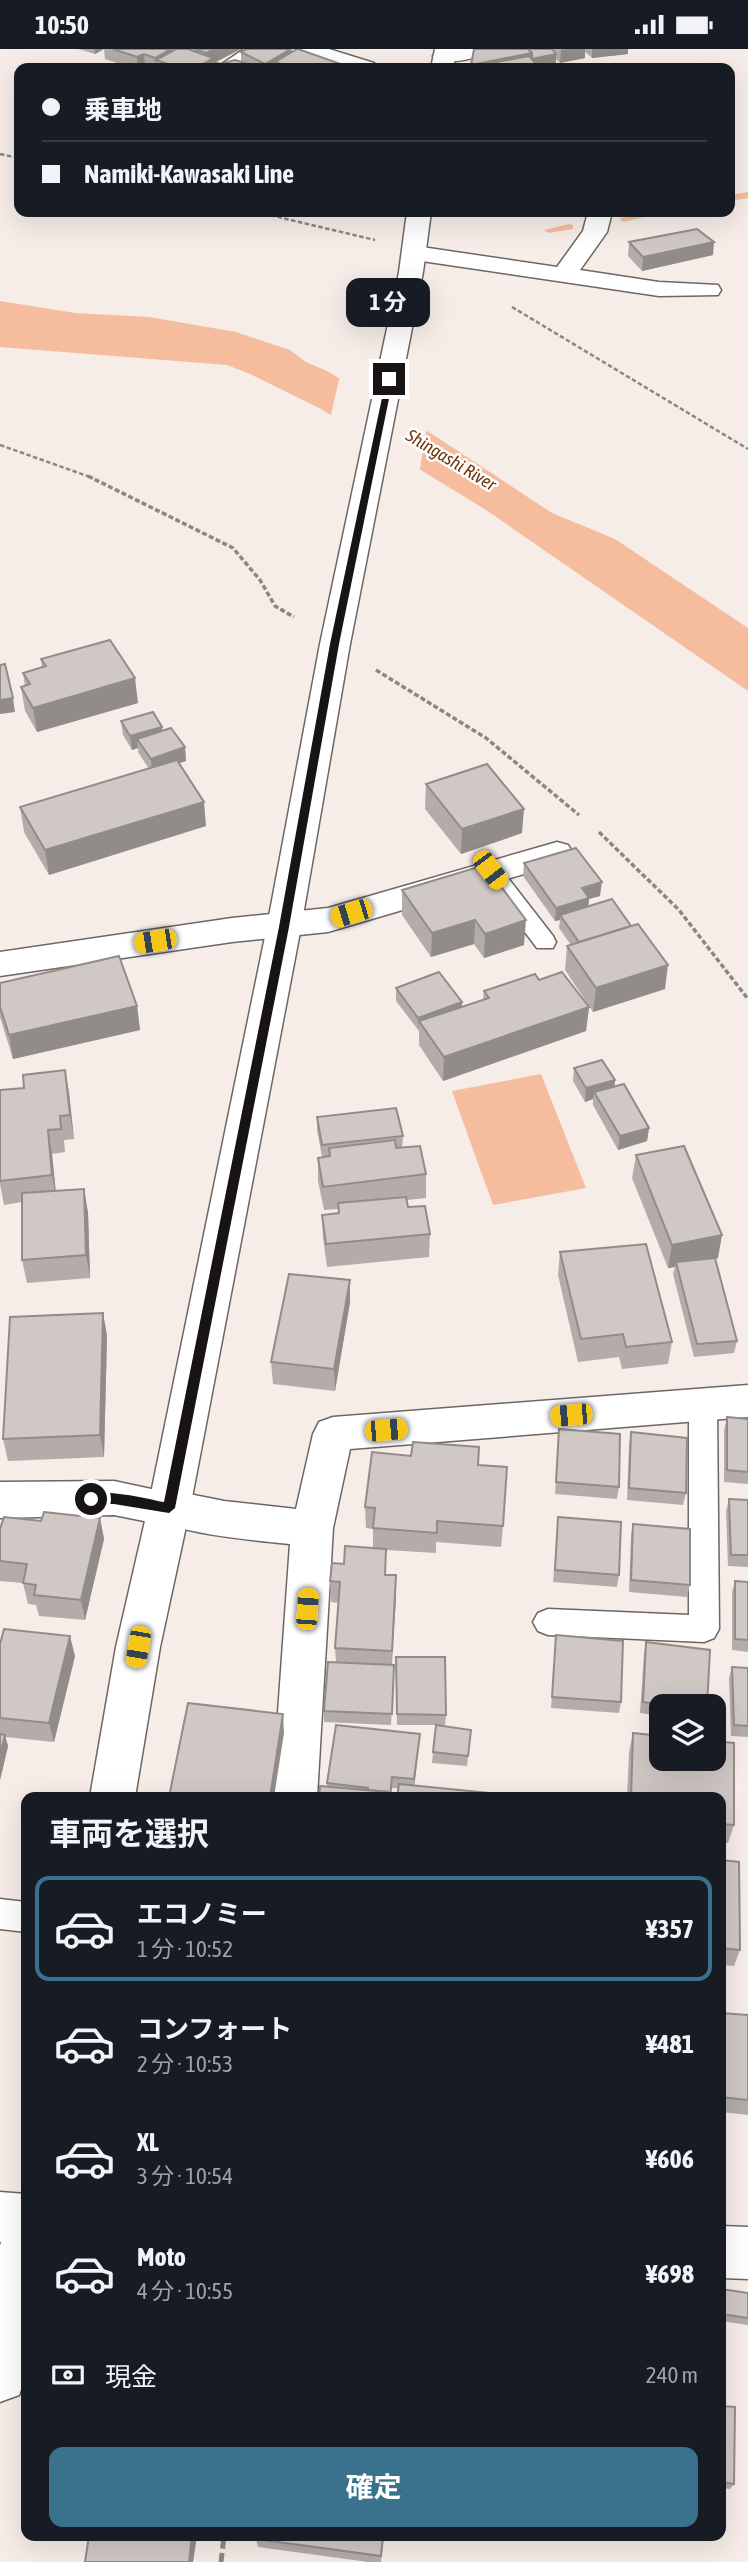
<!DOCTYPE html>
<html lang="ja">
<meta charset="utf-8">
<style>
:root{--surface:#171b24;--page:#242831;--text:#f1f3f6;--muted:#9ea1a6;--line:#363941;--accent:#3a718c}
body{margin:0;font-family:"Asap Condensed","Noto Sans JP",sans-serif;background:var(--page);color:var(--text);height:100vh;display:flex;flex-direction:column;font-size:26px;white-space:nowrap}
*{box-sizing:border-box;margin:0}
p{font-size:23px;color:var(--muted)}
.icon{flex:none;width:38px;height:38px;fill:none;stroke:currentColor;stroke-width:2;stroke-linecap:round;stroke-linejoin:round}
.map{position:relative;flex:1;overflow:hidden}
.side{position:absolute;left:21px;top:1743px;width:705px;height:749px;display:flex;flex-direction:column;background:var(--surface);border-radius:14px;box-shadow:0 7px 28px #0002}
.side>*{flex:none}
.banner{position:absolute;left:14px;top:14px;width:721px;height:154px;border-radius:14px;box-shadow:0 7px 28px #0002;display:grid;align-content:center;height:154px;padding:0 28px;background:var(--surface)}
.controls{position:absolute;left:649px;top:1645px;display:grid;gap:14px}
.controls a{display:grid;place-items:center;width:77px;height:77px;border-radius:14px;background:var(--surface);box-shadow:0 7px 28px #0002;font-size:35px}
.end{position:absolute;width:32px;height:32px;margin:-16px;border:9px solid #171413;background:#fff;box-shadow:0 0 0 4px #fff}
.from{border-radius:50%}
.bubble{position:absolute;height:49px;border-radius:14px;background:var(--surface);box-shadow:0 7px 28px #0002;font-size:23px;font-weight:700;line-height:49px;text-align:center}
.car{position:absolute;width:21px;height:42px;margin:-21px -10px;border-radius:9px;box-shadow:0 0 5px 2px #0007;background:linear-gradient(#f5c518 24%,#345 0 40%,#f5c518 0 76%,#345 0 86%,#f5c518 0)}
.banner b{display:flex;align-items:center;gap:24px;height:66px;font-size:26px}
.banner b+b{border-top:2px solid var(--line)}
.banner i{width:18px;height:18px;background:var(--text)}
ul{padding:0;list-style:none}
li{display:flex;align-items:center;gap:21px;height:105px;margin:0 14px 10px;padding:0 14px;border:4px solid transparent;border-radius:14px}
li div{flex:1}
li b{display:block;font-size:26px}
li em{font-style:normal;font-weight:700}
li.current{border-color:var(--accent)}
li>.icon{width:63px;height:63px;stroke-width:1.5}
h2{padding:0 28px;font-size:32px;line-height:84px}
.pay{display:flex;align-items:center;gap:18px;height:77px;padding:0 28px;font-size:26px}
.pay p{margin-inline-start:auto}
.cta{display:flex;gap:14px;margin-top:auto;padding:14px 28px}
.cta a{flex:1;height:80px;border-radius:14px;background:var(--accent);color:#fff;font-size:28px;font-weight:700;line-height:80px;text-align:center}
.status{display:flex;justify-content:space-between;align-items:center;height:49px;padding:0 35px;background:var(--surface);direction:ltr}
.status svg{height:19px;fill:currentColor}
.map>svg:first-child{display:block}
</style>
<div class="status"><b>10:50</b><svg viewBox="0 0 49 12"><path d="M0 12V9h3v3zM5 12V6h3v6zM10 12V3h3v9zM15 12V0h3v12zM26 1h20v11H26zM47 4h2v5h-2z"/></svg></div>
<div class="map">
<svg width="748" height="2513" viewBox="0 0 748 2513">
<rect width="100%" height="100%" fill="#f6ede8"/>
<g fill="#f5bd9d">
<polygon points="0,252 75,264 149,268 236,283 290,301 306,313 327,322 432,385 552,464 615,490 748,579 748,642 486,461 321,360 250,325 227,316 0,298"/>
<polygon points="541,1025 586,1139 493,1156 452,1042"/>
</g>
<polygon fill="#f6ede8" points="340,326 427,378 419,425 330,370"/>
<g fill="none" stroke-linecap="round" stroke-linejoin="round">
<g fill="#f5bd9d" fill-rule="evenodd">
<polygon points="748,143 748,149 730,152 730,146"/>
<polygon points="644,163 664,163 624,173 619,170"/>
<polygon points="569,175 573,176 573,180 549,184 544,181"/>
</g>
<g stroke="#6d6662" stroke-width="3">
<g id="service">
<polygon points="244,0 262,0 233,19 216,19"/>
<polygon points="490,813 498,816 553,887 556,893 553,899 537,899 482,826 479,821 482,816"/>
<polygon points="703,1345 713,1348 717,1356 719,1580 714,1589 704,1593 548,1586 538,1582 533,1573 538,1564 548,1560 689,1566 689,1356 693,1348"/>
<polygon points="0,1850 26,1853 26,1883 0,1880"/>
</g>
</g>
<g stroke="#6d6662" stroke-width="3">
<g id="minor">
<polygon points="296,0 329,0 374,14 377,19 345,19 299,5"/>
<path d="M444 0H490C481 10 449 15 436 12L433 7Z"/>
<polygon points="588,163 612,163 607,183 580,221 659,233 718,236 721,241 718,246 659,247 415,211 406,209 403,204 406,199 415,197 557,218 583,182"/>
<polygon points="557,793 568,796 573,804 568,812 328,883 232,893 0,927 0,903 232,869 328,859"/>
<path d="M748 1336V1368L350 1400 333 1479 317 1748H272L290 1495C245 1490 198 1487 154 1471L148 1459 154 1447 169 1441 224 1452 296 1460 313 1385 319 1373 333 1368Z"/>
<polygon points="0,2143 26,2145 26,2195 0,2193"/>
<polygon points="721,2177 748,2178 748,2230 721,2229"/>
</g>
</g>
<g stroke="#6d6662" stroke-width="3">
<polygon id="tertiary" points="114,1432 184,1447 190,1459 184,1471 169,1477 114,1466 0,1469 0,1433"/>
</g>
<g stroke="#6d6662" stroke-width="3">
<g id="secondary">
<polygon points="435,0 457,0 453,19 431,19"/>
<polygon points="407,163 431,163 423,223 350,595 301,878 190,1459 160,1598 135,1748 90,1748 116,1598 148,1459 267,878 320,595 399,223"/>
<polygon points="26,2169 26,2327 19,2346 0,2353 0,2196 8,2176"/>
</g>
</g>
<g stroke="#8d8784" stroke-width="2.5" stroke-dasharray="4.5 2.5" stroke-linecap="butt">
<polyline points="0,105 19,109"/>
<polyline points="257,163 375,191"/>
<polyline points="512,258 748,400"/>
<polyline points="0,396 93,429"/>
</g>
<g stroke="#8d8784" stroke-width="3.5" stroke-dasharray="5 2.5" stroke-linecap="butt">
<polyline points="88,427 233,499 260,531 275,557 294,568"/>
<polyline points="376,621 486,689 579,766"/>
<polyline points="599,783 679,861 748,950"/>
</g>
<polyline stroke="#8d8784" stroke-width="5" stroke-dasharray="9 4.5" stroke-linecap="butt" points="221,2513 224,2487"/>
<use href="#service" fill="#fff" fill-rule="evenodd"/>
<use href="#minor" fill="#fff" fill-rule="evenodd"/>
<use href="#tertiary" fill="#fff" fill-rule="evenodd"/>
<use href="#secondary" fill="#fff" fill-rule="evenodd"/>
</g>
<g fill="#b3aca9">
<polygon points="78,0 104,0 95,5"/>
<polygon points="104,0 241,0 215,13 221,15 241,13 241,3 291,0 292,3 338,19 150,19 145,17 141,19 132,19 105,10"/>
<polygon points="474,0 628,0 628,5 592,9 585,3 585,9 560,14 556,10 556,18 547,19 470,19"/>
<polygon points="629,193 713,206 642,222 628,207"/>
<polygon points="41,610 138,654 37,683 25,662 21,638 25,637 23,624 42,618"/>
<polygon points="121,672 163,681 185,698 186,712 179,714 206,777 49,826 24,783 20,758 149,720 138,703 138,699 132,701 123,686"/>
<polygon points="426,735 522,784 461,805 425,760"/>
<polygon points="524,814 600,847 589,850 588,857 665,940 593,963 565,921 567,897 571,896 559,879 560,871 555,872 523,827"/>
<polygon points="485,816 524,896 484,909 474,895 431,908 402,866 402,841"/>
<polygon points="539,931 589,958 586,982 443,1032 419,996 419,982 396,952 396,939 462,953 462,958 483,950 484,942"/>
<polygon points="0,934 137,957 140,981 13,1010 0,968"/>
<polygon points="574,1019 615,1031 614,1037 649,1079 647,1092 618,1101 593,1056 593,1050 585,1053 573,1032"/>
<polygon points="65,1021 69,1044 74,1090 64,1091 65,1103 52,1105 56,1142 88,1163 90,1229 27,1234 22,1211 22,1153 4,1156 0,1135 0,1041 24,1039"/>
<polygon points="317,1068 403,1087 402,1099 426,1125 426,1149 407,1151 408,1158 430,1185 429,1208 327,1218 323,1189 322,1166 338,1164 338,1160 324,1161 318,1132 318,1109 322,1108 317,1081"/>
<polygon points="636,1106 718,1209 715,1210 737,1292 734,1304 694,1308 673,1225 675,1218 668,1219 632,1129"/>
<polygon points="560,1203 672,1293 668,1315 622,1320 619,1308 578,1313 558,1226"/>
<polygon points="350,1253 335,1342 273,1335 271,1313"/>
<polygon points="103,1264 107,1287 104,1408 8,1412 3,1390"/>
<polygon points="727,1368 748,1370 748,1435 724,1433 724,1381"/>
<polygon points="559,1380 619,1438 617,1450 555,1445"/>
<polygon points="631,1383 686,1444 683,1456 627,1451 629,1396"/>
<polygon points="478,1416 503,1477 501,1498 436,1493 436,1504 386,1501 386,1526 396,1547 392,1616 394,1616 391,1676 324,1673 324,1662 336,1614 335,1599 339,1554 331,1553 330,1532 344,1515 373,1499 373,1480 366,1479 365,1458"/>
<polygon points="729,1450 748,1451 748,1518 728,1517 726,1462"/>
<polygon points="558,1468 619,1526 617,1538 553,1533"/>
<polygon points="100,1469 104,1490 85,1571 39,1567 36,1556 28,1555 23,1534 0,1532 0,1480 41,1472"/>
<polygon points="633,1475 690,1536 687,1548 629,1543 631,1487"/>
<polygon points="735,1532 748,1533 748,1603 732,1601 732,1543"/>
<polygon points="556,1586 621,1653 619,1664 551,1659"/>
<polygon points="646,1593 707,1657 662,1657 662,1667 640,1664 644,1604"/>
<polygon points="0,1595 75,1607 54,1693 5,1688 8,1697 0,1731"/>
<polygon points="396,1608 446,1666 445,1676 397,1676"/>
<polygon points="732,1618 748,1619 748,1688 731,1687 729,1629"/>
<polygon points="471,1681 467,1717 432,1714 433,1703"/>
<polygon points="633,1684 662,1687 662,1710 714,1710 714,1692 734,1694 734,1776 728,1794 721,1794 721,1748 627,1748 629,1703"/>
<polygon points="420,1685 414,1736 398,1739 392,1739 391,1748 327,1738 327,1734"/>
<polygon points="721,1811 740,1901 734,1917 721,1916"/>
<polygon points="721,1964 748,1966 748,2066 721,2063"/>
<polygon points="721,2240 748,2244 748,2276 721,2272"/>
<polygon points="721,2357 734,2435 730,2440 721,2439"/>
<polygon points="256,2487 384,2487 381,2513 368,2513 258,2498 256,2490"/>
</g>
<g fill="#928c89">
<polygon points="94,0 104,0 95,5"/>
<polygon points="171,0 181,0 156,11 157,19 156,19 155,9"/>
<polygon points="215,0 241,0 214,14 214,19 196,19 207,13 206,4"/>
<polygon points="291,0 292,12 275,13 275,19 265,19 265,15"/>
<polygon points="567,0 585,0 585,9 560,14 561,1"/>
<polygon points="592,0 628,0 628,5 592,9"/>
<polygon points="532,4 556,5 556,18 547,19 471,19 471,16"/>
<polygon points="144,5 145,17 141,19 138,19 137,8"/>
<polygon points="338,14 338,19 326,19"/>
<polygon points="714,193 713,206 642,222 643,208"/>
<polygon points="135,629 138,654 37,683 33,659"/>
<polygon points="13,649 15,663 0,665 0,651"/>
<polygon points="162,678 164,692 137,690 138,699 132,701 130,687"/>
<polygon points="185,698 186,712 152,723 151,710"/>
<polygon points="204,753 206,777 49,826 45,801"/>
<polygon points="524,760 522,784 461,805 462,780"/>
<polygon points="602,833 600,847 589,850 588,862 560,866 560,871 555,872 556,859 582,839"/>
<polygon points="475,871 474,895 431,908 432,884"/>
<polygon points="526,871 524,896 484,909 485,885"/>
<polygon points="668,916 665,940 593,963 596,939"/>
<polygon points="462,953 461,967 419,972 418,983 418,969"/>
<polygon points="137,957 140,981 13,1010 9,986"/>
<polygon points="589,958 586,982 443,1032 444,1008"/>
<polygon points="65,1021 69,1044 74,1090 70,1066"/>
<polygon points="615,1031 614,1044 594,1043 593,1050 585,1053 586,1039"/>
<polygon points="649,1079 647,1092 618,1101 620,1087"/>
<polygon points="48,1081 52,1105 56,1149 52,1126"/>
<polygon points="84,1140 88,1163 90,1229 86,1206"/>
<polygon points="722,1186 718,1209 677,1217 676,1213 675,1218 668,1219 672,1196"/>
<polygon points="350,1231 350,1253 335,1342 334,1320"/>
<polygon points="103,1264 107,1287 104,1408 100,1386"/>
<polygon points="100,1469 104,1490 85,1571 81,1551"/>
<polygon points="396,1526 396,1547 391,1622 392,1602"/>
<polygon points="70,1587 75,1607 54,1693 49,1674"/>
<polygon points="283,1665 284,1684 274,1748 270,1748"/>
<polygon points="420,1685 419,1695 414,1740 414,1730"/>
<polygon points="5,1686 8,1697 0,1731 0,1706"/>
<polygon points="192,2487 197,2487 193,2513 189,2513"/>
</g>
<g fill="#d0c8c4" stroke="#928c89" stroke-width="2">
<polygon points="113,0 171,0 155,9 144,5 137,8"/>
<polygon points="176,0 188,0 213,9 196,19 179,19 156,11"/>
<polygon points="195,0 215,0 206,4"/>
<polygon points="247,0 291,0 265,15 241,3"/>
<polygon points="297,0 298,0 338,14 326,19 293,19 275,13"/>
<polygon points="474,0 528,0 532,4 471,16"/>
<polygon points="528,0 552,0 556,5 532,10 532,4"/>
<polygon points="529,7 540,19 471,19 470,18"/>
<polygon points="235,11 262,19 204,19 214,13 221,15"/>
<polygon points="697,180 714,193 643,208 629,193"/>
<polygon points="110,591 135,629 33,659 21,638 30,635 23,624 46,617 41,610"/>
<polygon points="5,615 13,649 0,651 0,616"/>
<polygon points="153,663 162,678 130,687 121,672"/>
<polygon points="171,679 185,698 151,710 137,690"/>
<polygon points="177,711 204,753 45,801 20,758"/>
<polygon points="487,715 524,760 462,780 426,735"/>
<polygon points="576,799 602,833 582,839 589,849 556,859 524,814"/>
<polygon points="485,816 526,871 485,885 475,871 432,884 402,841"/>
<polygon points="612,850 631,877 579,893 560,866"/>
<polygon points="638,875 668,916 596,939 567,897"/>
<polygon points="119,907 137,957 9,986 0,958 0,934"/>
<polygon points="439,923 462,953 418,969 396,939"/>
<polygon points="562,923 589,958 444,1008 419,972 489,949 484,942 535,925 539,931"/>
<polygon points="602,1011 615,1031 586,1039 574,1019"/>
<polygon points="65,1021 70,1066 60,1067 61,1080 48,1081 52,1126 0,1132 0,1041 24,1039 23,1026"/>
<polygon points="624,1035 649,1079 620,1087 594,1043"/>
<polygon points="396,1059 403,1087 322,1096 317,1068"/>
<polygon points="395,1091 396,1099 420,1097 426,1125 323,1138 318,1109 330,1107 329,1099"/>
<polygon points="684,1097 722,1186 672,1196 636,1106"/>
<polygon points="84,1140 86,1206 22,1211 22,1144"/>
<polygon points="406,1148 408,1158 425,1157 430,1185 326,1195 322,1166 339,1164 338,1154"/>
<polygon points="646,1195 672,1293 626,1298 623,1285 581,1290 560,1203"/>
<polygon points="715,1209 737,1292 697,1295 676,1213"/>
<polygon points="289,1225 350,1231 334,1320 271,1313"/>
<polygon points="103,1264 100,1386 3,1390 10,1268"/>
<polygon points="727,1368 748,1370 748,1423 727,1421"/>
<polygon points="559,1380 620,1385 619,1438 556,1433"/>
<polygon points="631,1383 687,1389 686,1444 629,1439"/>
<polygon points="413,1393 479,1398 478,1416 507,1418 503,1477 437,1472 437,1484 373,1479 375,1459 365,1458 372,1403 411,1407"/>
<polygon points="729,1450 748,1451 748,1506 731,1506"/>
<polygon points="44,1463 100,1469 81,1551 34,1546 36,1536 23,1534 27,1515 0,1512 0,1480 4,1468 41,1472"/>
<polygon points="558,1468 621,1473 619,1526 555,1521"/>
<polygon points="633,1475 690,1480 690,1536 631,1531"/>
<polygon points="345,1497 386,1500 385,1526 396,1526 392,1602 335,1599 340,1533 330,1532 332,1514 344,1515"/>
<polygon points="735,1532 748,1533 748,1591 735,1590"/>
<polygon points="4,1580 70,1587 49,1674 0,1669 0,1595"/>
<polygon points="556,1586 623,1592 621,1653 552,1648"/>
<polygon points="646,1593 710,1601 707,1657 675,1657 643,1653"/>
<polygon points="396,1608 445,1608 446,1666 397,1665"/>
<polygon points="328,1613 394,1616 392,1665 324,1662"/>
<polygon points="732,1618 748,1619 748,1677 734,1676"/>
<polygon points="188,1654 283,1665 270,1748 169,1748"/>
<polygon points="336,1676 420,1685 414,1730 392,1728 390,1748 388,1748 388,1743 368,1741 368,1739 327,1734"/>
<polygon points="436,1676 471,1681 468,1707 433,1703"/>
<polygon points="633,1684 662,1687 662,1710 714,1710 714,1692 734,1694 734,1776 721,1775 721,1748 631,1748"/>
<polygon points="0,1685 5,1686 0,1706"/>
<polygon points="399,1735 529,1748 397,1748"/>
<polygon points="320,1737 388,1743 388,1748 319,1748"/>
<polygon points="721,1811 739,1813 740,1901 721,1899"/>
<polygon points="721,1964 748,1966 748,2051 721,2048"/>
<polygon points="721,2240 748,2244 748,2269 721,2265"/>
<polygon points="721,2357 735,2358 734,2435 721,2433"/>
<polygon points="89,2487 192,2487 189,2513 85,2513"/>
<polygon points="256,2487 383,2487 381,2507 256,2490"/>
</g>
<path fill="#171413" d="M389 327 393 330 339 595 289 878 175 1459 169 1464 114 1455H91L85 1450C96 1436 147 1450 164 1453L279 878 330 595 386 330Z"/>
<g text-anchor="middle" stroke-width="5" stroke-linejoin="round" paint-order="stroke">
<g font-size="18" font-style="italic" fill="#70370d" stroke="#fff">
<text transform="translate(451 411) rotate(31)" y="6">Shingashi River</text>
</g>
</g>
</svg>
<div class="controls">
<a><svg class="icon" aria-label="layers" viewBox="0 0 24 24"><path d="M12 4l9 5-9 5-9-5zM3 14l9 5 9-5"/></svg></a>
</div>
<i class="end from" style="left:91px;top:1450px"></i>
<i class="end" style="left:389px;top:330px"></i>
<div class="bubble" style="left:346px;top:229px;width:84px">1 分</div>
<i class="car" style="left:490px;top:821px;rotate:143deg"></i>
<i class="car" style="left:351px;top:864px;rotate:253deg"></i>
<i class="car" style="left:155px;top:892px;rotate:261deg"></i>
<i class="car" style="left:571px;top:1366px;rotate:265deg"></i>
<i class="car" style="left:386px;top:1381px;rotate:85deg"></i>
<i class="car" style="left:307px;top:1560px;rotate:4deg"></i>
<i class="car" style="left:138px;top:1598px;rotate:190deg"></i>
<div class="banner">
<b><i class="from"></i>乗車地</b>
<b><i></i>Namiki-Kawasaki Line</b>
</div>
<section class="side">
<h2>車両を選択</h2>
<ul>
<li class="current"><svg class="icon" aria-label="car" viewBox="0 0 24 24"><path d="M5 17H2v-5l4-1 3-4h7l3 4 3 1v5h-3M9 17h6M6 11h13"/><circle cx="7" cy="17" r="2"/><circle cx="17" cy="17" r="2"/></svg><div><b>エコノミー</b><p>1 分 · 10:52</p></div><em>¥357</em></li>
<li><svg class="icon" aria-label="car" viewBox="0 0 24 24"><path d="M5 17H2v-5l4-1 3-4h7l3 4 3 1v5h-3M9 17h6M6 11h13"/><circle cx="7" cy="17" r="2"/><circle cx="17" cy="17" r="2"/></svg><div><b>コンフォート</b><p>2 分 · 10:53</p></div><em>¥481</em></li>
<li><svg class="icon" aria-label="car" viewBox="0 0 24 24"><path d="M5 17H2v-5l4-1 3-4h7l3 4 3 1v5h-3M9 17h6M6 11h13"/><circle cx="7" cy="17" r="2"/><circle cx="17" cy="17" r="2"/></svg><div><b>XL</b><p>3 分 · 10:54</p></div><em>¥606</em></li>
<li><svg class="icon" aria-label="car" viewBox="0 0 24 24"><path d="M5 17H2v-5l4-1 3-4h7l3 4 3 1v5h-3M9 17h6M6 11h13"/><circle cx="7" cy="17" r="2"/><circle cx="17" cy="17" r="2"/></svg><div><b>Moto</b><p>4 分 · 10:55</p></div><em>¥698</em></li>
</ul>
<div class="pay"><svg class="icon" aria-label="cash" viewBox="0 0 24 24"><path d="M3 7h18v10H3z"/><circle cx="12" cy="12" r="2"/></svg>現金<p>240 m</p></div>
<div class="cta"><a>確定</a></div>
</section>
</div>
